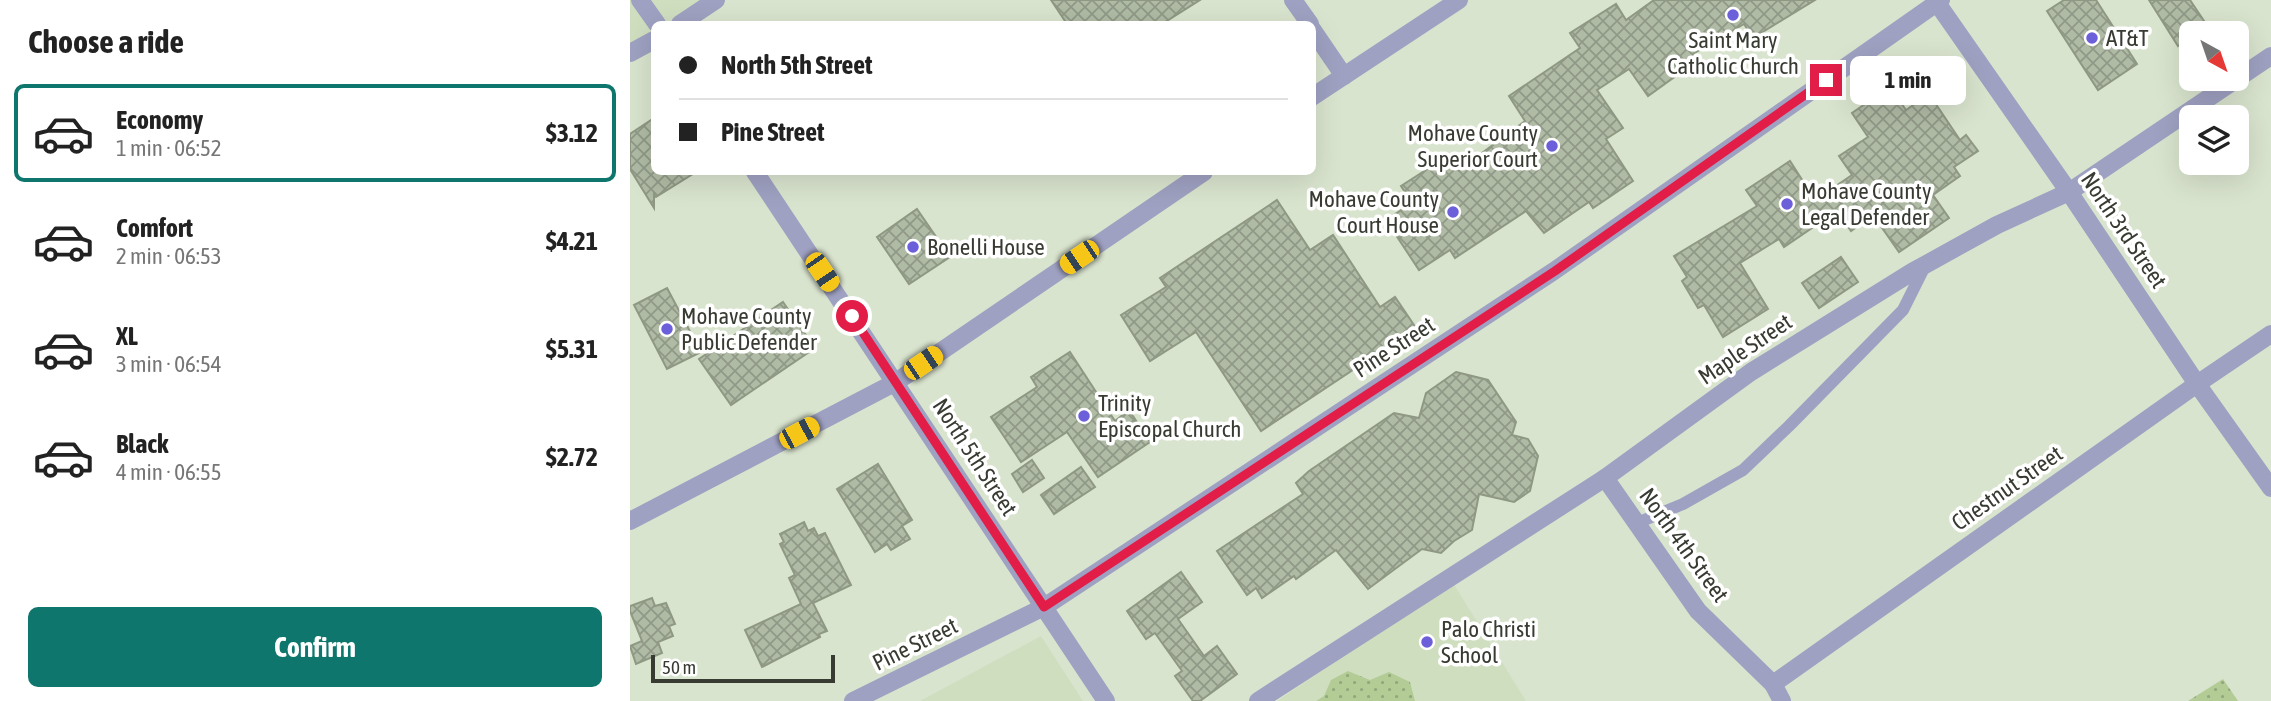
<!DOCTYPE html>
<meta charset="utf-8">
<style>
:root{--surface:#fff;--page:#f6f6f6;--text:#222;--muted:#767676;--line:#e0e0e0;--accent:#0f766e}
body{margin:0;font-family:"Asap Condensed",sans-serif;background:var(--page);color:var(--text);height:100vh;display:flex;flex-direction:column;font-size:26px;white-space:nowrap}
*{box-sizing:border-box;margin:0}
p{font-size:23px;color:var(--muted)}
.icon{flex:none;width:38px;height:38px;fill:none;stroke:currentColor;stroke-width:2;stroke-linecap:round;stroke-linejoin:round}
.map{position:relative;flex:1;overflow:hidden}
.panel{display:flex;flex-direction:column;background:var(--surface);width:630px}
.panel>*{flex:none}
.guide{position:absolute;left:21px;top:21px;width:665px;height:154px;border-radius:10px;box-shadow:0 7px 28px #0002;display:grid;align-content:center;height:154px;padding:0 28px;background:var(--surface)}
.needle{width:46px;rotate:140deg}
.buttons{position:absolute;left:1549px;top:21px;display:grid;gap:14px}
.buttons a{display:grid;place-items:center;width:70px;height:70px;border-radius:10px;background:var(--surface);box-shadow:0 7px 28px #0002;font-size:35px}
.scale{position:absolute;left:21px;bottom:18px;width:184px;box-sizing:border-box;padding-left:7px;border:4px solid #373b32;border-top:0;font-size:19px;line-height:24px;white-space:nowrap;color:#373b32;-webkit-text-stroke:5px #fff;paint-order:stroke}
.end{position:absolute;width:32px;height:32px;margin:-16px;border:9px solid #e11d48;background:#fff;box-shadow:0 0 0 4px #fff}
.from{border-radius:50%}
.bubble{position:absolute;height:49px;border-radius:10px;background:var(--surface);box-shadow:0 7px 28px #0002;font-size:23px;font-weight:700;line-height:49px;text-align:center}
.car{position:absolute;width:21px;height:42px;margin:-21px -10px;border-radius:9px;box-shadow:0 0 5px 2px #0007;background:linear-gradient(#f5c518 24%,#345 0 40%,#f5c518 0 76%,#345 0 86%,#f5c518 0)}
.guide b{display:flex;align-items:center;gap:24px;height:66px;font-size:26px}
.guide b+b{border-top:2px solid var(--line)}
.guide i{width:18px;height:18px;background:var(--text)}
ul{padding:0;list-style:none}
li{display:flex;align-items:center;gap:21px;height:98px;margin:0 14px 10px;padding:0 14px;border:4px solid transparent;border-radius:10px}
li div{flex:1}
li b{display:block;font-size:26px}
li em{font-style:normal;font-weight:700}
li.selected{border-color:var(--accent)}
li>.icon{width:63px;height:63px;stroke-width:1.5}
h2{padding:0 28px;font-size:32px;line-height:84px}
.button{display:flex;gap:14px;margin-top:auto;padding:14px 28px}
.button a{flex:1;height:80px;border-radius:10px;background:var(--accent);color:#fff;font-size:28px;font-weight:700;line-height:80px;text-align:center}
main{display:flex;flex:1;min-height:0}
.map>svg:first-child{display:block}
</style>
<main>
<section class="panel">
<h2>Choose a ride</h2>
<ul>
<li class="selected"><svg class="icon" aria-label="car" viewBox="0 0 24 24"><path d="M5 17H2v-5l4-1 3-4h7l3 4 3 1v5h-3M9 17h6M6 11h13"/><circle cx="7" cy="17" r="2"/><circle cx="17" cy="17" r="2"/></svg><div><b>Economy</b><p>1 min · 06:52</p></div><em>$3.12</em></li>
<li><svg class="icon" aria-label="car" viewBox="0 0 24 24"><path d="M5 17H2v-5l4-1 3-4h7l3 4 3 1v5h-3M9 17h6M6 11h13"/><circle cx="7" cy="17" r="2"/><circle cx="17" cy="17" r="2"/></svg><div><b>Comfort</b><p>2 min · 06:53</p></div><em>$4.21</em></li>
<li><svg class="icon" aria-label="car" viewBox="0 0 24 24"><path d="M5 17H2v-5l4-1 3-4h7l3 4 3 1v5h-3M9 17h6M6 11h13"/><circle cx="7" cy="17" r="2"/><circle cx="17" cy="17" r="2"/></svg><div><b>XL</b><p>3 min · 06:54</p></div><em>$5.31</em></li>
<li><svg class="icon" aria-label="car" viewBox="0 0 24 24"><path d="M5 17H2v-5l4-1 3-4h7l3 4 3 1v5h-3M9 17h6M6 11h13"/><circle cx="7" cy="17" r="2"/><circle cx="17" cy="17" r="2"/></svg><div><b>Black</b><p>4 min · 06:55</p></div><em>$2.72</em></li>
</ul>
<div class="button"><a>Confirm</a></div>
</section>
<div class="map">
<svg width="1641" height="701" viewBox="0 0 1641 701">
<defs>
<pattern id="grass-dots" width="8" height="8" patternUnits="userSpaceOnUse" patternTransform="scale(1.75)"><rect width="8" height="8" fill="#b3cc96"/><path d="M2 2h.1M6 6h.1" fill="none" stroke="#92a77b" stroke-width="1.8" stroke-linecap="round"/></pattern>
<pattern id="building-cross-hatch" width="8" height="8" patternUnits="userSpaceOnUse" patternTransform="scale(1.75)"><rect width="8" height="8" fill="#b0bba5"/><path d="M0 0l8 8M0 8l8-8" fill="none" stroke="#909987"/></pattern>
</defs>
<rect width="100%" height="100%" fill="#d9e4ce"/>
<g fill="#d0dec0">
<polygon points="0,0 86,0 50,24 24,24 24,40 0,53"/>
<polygon points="823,583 896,701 647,701"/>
<polygon points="411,636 453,701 290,701"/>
</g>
<g fill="url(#grass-dots)">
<polygon points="718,671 740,680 759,672 780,682 785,701 686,701 694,696 701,680"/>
<polygon points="1593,679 1608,701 1558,701"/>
</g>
<g fill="url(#building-cross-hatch)" stroke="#8e9883" stroke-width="2">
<polygon points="421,0 570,0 532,24 437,24"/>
<polygon points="1024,0 1185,0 1123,38 1114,24 1063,54 1068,60 1018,96 999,69 967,90 993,128 976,139 1003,181 963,208 959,202 914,233 896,211 825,258 820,250 789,270 756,220 782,203 771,186 819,155 829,170 895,121 879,96 950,48 940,33 986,4 996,20"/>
<polygon points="1434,0 1466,0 1507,64 1468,90 1417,11"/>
<polygon points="1519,0 1560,0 1578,27 1567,33 1561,33 1561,37 1548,46"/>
<polygon points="1260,87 1276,110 1299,94 1330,140 1336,135 1348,151 1324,167 1330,176 1303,195 1319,218 1269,252 1243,215 1221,231 1207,211 1154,247 1149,239 1110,263 1138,309 1093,337 1074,305 1068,308 1052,281 1057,277 1044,256 1127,206 1116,190 1160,161 1185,200 1222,175 1209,156 1238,137 1222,113"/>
<polygon points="24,118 24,172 66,172 26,197 24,194 24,208 0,169 0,134"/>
<polygon points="647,200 680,250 703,235 750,307 765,297 786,328 631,431 566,332 520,361 491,315 536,287 530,278"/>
<polygon points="287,209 320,257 279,284 247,237"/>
<polygon points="1211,257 1228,282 1189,308 1172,283"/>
<polygon points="37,288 71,352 37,369 4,305"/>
<polygon points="153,302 185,348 101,405 69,359"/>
<polygon points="440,352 485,421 499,410 520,442 468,477 437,432 391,462 361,417 407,387 401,377"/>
<polygon points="826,372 858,380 886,422 882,435 898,439 908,456 900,491 884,502 849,494 842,530 824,541 811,553 792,549 738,589 706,550 666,579 664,576 632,598 626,588 617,595 587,551 673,494 666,483 679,471 764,413 789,418 796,393"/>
<polygon points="402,460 414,478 393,492 382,474"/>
<polygon points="248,464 282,520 272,526 280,539 261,550 257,544 245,552 207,489"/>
<polygon points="451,467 465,487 424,514 411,495"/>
<polygon points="174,522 178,531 184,528 188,536 195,533 221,585 183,603 197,631 189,634 190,637 132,667 115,630 171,604 159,578 165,575 150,544 154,542 150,534"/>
<polygon points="551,572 572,602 548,619 574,656 587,646 607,674 570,701 563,701 545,676 552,671 525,633 516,639 497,611"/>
<polygon points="22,598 25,606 36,603 45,624 39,626 43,636 28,642 32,653 6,664 0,646 12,641 0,611 0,606"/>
</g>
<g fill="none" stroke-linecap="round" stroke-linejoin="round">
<polyline stroke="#9fa1c2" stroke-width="12" points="1007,523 1053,504 1113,470 1159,426 1273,310 1296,264"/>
<g stroke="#9fa1c2" stroke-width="18">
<polyline points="10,0 27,24"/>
<polyline points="663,0 680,24"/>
<polyline points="1305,0 1439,192 1567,384 1641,488"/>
<polyline points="50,24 86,0"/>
<polyline points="682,29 714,76"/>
<polyline points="0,53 24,40"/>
<polyline points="682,97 829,0"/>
<polyline points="125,172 476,701"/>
<polyline points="975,478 1068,611 1143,684 1152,701"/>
<polyline points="0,521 266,382 574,172"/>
<polyline points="1143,684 1567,384 1641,334"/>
<polyline points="223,701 414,607 924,271 1311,0"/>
<polyline points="628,701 975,478 1121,372 1282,272 1367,225 1439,192 1641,56"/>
</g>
</g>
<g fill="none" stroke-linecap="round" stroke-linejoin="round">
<polyline stroke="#e11d48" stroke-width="9" points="222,316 414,607 925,271 1196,80"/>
</g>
<g fill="#6b60da" stroke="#fff" stroke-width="2.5">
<circle cx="1103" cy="15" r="7"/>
<circle cx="1462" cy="38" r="7"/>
<circle cx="922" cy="146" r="7"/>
<circle cx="1157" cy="204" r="7"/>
<circle cx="823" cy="212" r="7"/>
<circle cx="283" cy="247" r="7"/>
<circle cx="37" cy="329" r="7"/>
<circle cx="454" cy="416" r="7"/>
<circle cx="797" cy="642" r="7"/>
</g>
<g text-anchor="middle" stroke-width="7" stroke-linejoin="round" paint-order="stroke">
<g font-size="23" fill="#373b32" stroke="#fff" text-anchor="start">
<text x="1476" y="46">AT&amp;T</text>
<text x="1103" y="48" text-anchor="middle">Saint Mary<tspan x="1103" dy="26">Catholic Church</tspan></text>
<text x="908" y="141" text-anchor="end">Mohave County<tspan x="908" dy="26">Superior Court</tspan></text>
<text x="1171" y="199">Mohave County<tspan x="1171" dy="26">Legal Defender</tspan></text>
<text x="809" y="207" text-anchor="end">Mohave County<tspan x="809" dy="26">Court House</tspan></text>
<text x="297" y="255">Bonelli House</text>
<text x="51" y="324">Mohave County<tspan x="51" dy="26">Public Defender</tspan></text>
<text x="468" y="411">Trinity<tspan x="468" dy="26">Episcopal Church</tspan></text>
<text x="811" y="637">Palo Christi<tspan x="811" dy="26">School</tspan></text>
</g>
<g font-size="23" fill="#373b32" stroke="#fff">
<text transform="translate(1494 230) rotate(56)" y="8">North 3rd Street</text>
<text transform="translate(764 347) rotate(-33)" y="8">Pine Street</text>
<text transform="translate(1115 349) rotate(-34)" y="8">Maple Street</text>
<text transform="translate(345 457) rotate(57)" y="8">North 5th Street</text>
<text transform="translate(1377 488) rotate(-35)" y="8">Chestnut Street</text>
<text transform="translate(1054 545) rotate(54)" y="8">North 4th Street</text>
<text transform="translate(285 644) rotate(-26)" y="8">Pine Street</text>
</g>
</g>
</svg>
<div class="buttons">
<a><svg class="needle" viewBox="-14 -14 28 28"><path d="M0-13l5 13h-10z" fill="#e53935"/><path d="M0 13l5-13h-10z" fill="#767676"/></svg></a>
<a><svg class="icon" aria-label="layers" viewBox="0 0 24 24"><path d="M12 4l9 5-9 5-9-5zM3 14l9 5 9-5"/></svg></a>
</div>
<div class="scale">50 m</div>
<i class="end from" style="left:222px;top:316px"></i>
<i class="end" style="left:1196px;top:80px"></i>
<div class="bubble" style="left:1220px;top:56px;width:116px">1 min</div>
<i class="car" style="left:449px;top:257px;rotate:236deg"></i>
<i class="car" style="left:192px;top:272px;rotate:146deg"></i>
<i class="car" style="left:293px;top:363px;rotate:56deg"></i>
<i class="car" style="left:169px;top:433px;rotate:62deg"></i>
<div class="guide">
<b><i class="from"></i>North 5th Street</b>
<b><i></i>Pine Street</b>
</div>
</div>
</main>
